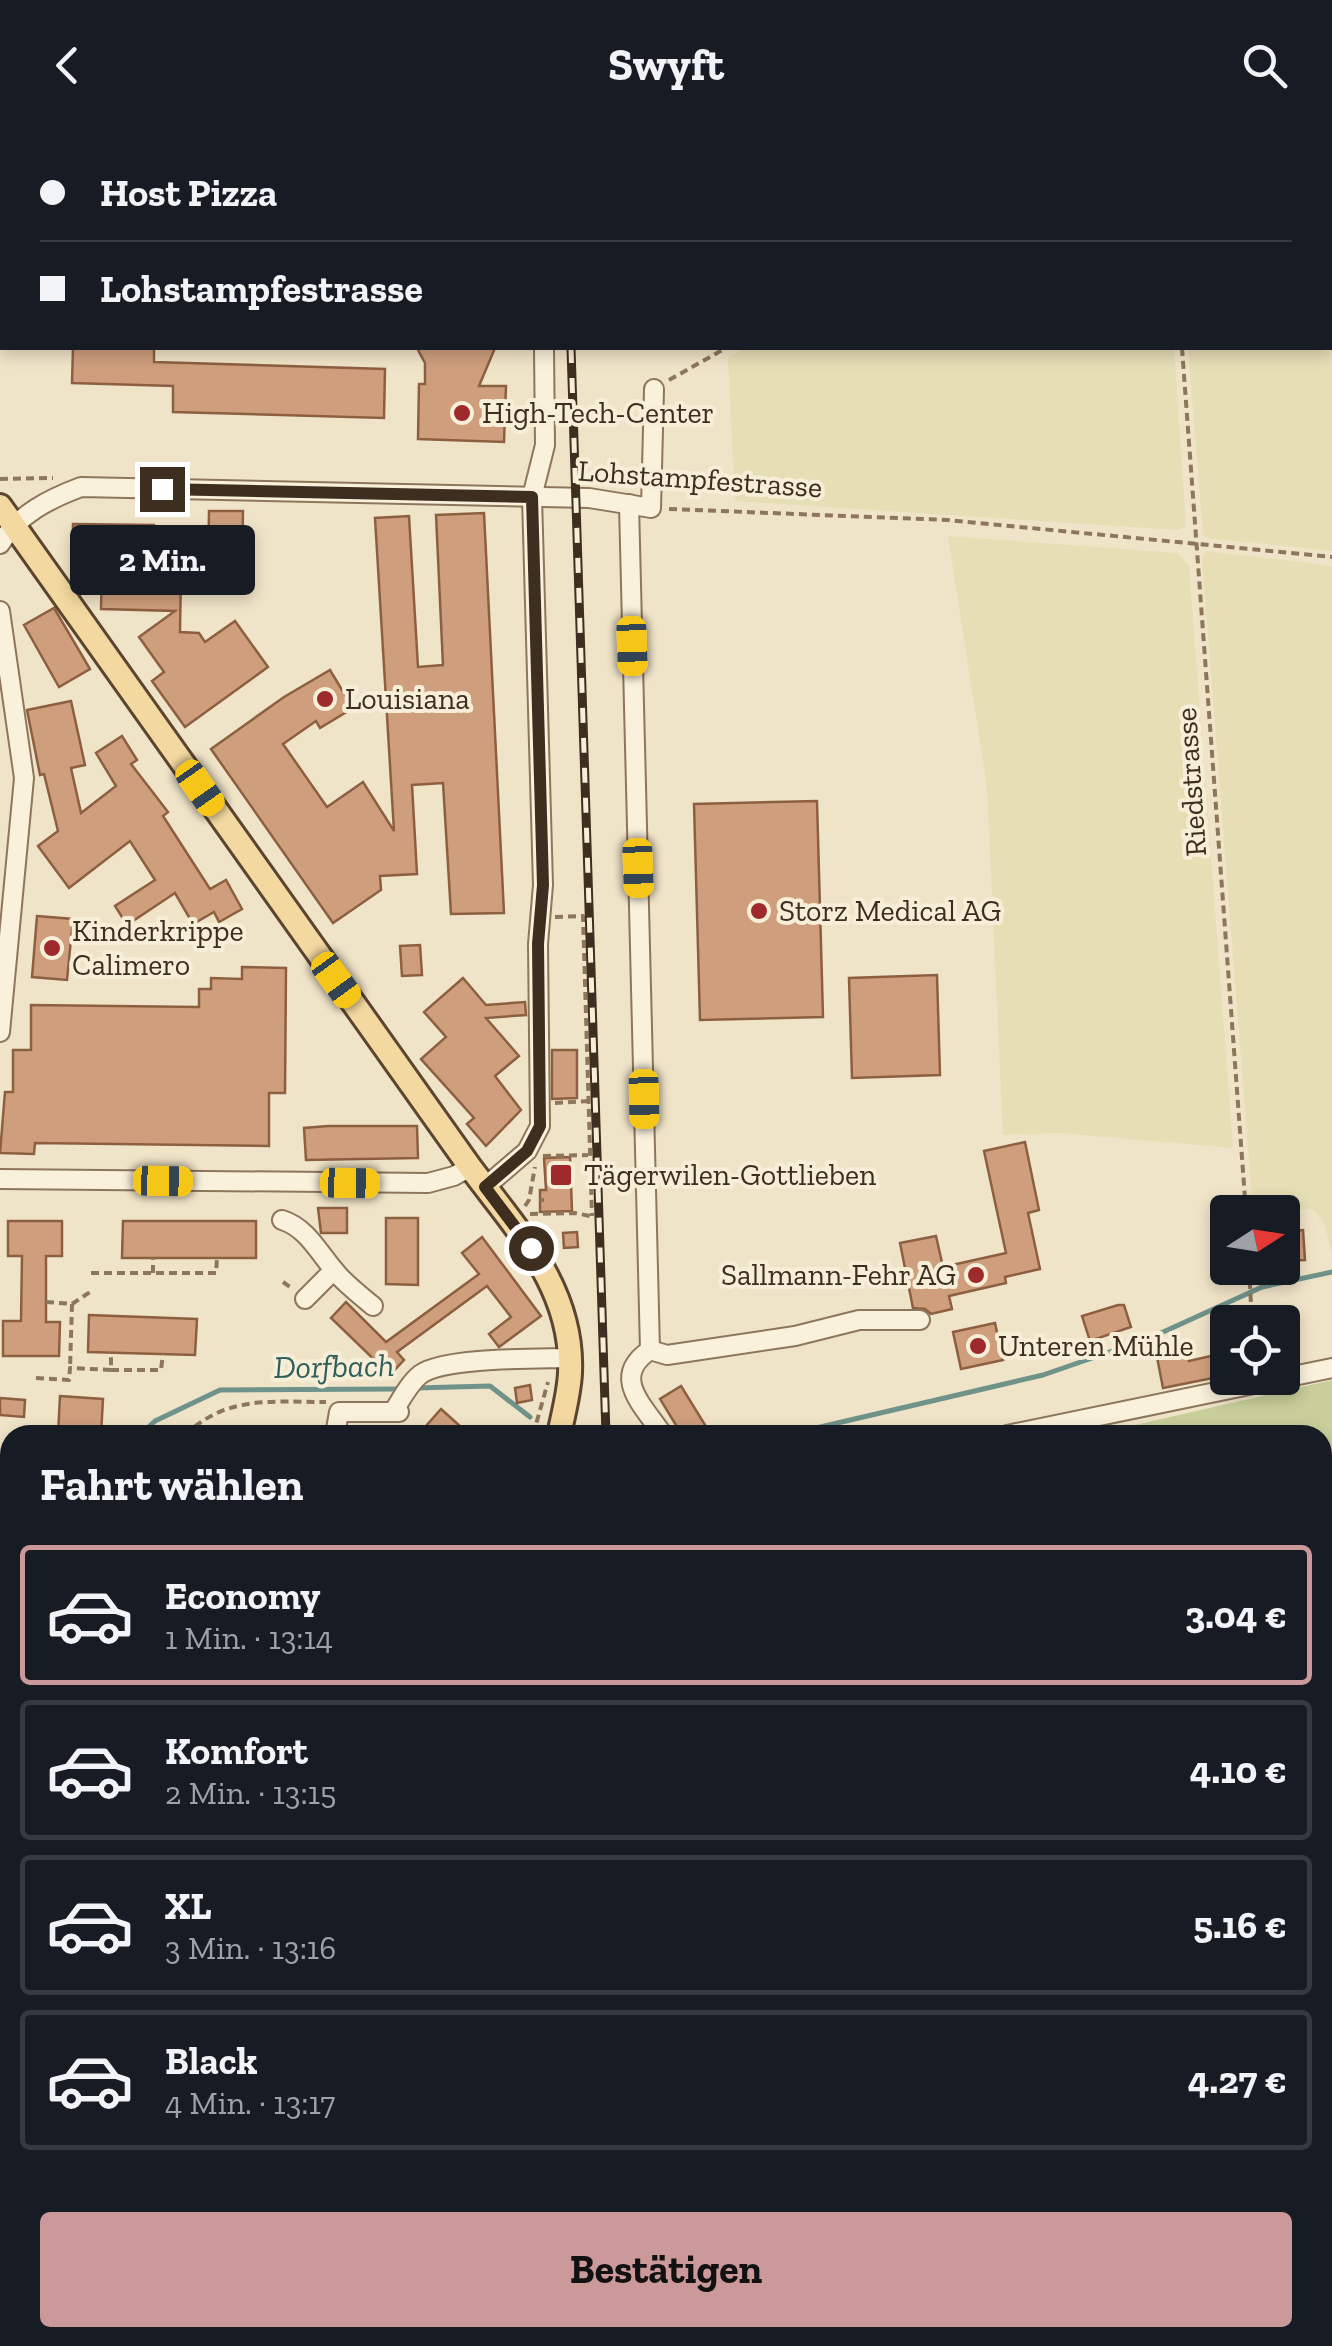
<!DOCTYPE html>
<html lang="de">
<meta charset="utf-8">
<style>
:root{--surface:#171b24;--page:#242831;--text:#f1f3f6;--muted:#9ea1a6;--line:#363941;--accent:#cc999b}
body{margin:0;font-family:"Zilla Slab",serif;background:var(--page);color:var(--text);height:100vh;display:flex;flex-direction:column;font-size:38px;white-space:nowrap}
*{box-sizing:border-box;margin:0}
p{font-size:32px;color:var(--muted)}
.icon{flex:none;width:55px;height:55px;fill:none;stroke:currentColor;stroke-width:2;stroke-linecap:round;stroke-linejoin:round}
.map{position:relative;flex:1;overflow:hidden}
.panel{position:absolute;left:0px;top:1295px;width:1332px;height:922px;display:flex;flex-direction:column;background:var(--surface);border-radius:30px 30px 0 0;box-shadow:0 5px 15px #0003}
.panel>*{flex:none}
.top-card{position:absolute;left:0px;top:0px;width:1332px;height:220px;box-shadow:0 5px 15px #0003;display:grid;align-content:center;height:220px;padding:0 40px;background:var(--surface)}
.needle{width:65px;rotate:78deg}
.buttons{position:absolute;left:1210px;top:1065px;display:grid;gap:20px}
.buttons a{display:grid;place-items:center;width:90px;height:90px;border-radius:10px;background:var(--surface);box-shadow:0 5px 15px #0003;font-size:50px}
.end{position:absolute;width:45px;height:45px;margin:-22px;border:12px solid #3d2e20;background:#fff;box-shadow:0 0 0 5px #fff}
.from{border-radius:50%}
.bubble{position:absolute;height:70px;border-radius:10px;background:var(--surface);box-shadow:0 5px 15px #0003;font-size:32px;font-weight:700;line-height:70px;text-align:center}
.car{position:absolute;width:30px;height:60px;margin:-30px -15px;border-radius:12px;box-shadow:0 0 8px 2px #0007;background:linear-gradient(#f5c518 24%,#345 0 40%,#f5c518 0 76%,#345 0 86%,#f5c518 0)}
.top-card b{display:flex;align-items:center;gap:35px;height:95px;font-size:38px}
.top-card b+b{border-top:2px solid var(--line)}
.top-card i{width:25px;height:25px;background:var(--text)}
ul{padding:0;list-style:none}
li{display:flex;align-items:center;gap:30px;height:140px;margin:0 20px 15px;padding:0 20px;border:5px solid var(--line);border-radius:10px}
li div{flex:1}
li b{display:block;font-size:38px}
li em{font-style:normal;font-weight:700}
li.active{border-color:var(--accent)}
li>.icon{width:90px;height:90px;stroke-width:1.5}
h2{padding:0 40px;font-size:45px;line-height:120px}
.button{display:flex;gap:20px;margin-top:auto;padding:20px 40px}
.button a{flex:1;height:115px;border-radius:10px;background:var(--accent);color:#111;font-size:40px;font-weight:700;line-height:115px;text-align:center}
header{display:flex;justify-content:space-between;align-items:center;height:130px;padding:0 40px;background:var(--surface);font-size:45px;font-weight:700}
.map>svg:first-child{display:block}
</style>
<header><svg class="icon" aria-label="back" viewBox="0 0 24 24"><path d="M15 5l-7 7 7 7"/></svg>Swyft<svg class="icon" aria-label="search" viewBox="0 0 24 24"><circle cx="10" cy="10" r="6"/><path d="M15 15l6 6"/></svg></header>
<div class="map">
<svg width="1332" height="2216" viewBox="0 0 1332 2216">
<rect width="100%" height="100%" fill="#f0e4c8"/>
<g fill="#e6deb5">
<polygon points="721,0 1096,0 721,2"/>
<polygon points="1173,0 1332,0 1332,421 1207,408 1203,404 1188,218 1330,218 1330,2"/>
<polygon points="745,218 1174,218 1186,396 1178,400 735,371 728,227"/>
<polygon points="948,406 1177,423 1189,436 1233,1018 1059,1003 1003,1005 987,657"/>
<polygon points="1207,421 1332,436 1332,1125 1325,1095 1313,1079 1253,1082 1202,427"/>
<polygon points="1332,1549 1332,2137 1323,2140 1322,1551"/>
<polygon points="1332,2151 1332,2216 1230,2216 1229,2208 1322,2208 1323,2154"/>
</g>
<g fill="#c9cf9b">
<polygon points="1332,1250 1332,1542 1323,1543 1322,1305 1091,1305"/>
<polygon points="10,1496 10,1865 0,1865 0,1506"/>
</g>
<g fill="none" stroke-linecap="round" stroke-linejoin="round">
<g stroke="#6f938a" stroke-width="5">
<polyline points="1293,0 1302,2"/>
<polyline points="1330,10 1332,11"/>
<polyline points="416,1258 490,1256 530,1287"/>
<polyline points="140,1305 155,1291 220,1260 400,1259"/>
<polyline points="786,1305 1043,1245 1150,1208 1262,1157 1332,1142"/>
<polyline points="0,1434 10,1425"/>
</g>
</g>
<g fill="#cf9f7d" stroke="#8d5f41" stroke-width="2.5">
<polygon points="73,218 154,218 154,232 385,239 384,288 173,282 173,256 72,253"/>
<polygon points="417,218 495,218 479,256 506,256 504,312 418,309 419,254 425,254 425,233"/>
<polygon points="209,381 243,381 242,438 208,437"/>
<polygon points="484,383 504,783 451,784 443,653 412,655 417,744 380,746 381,760 333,793 211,619 284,567 330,540 353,578 320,598 316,591 283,614 327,677 363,652 394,701 375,388 409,386 418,537 443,535 436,385"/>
<polygon points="73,394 154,395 154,441 181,442 180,502 199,503 205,512 235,491 268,537 185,597 152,551 164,542 139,507 175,481 101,479 102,439 72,439"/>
<polygon points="54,478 90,539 59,557 24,495"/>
<polygon points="71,571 85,635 71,638 81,683 116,656 96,623 122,606 137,630 131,634 168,682 163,686 210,759 226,750 242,779 219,792 214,782 193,794 175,763 127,795 115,776 155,750 130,711 69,758 38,716 58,701 44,644 40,645 27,580"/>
<polygon points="817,671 823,887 700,890 694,674"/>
<polygon points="37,786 73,789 67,850 32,847"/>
<polygon points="420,815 422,845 402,846 400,816"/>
<polygon points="242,837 286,838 285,963 269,963 269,1016 35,1013 34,1024 0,1023 5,962 13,962 13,920 31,920 31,875 199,877 199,859 211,859 211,848 242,849"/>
<polygon points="937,845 940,945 852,948 849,848"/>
<polygon points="463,848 486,875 525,872 526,885 486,888 519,926 495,946 521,980 486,1016 467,994 474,988 421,929 446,907 424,882"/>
<polygon points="552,920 577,920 577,968 552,969"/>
<polygon points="328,996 417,996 418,1028 306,1030 304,998"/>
<polygon points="1025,1012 1039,1080 1028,1083 1040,1139 1005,1147 1006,1153 949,1166 952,1179 931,1184 925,1179 913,1178 900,1113 936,1106 943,1137 1006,1123 984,1021"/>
<polygon points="570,1027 572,1081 540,1082 540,1060 546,1060 544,1028"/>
<polygon points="318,1078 347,1078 347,1103 321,1103"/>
<polygon points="386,1088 418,1088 418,1155 386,1154"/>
<polygon points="8,1091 62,1091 62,1126 46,1126 46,1192 60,1192 59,1226 3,1226 3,1191 21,1191 22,1126 8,1126"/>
<polygon points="123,1091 256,1091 256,1128 122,1128"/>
<polygon points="1303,1100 1305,1130 1282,1131 1282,1102"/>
<polygon points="577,1102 578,1117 564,1118 563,1103"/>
<polygon points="482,1107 541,1186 499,1217 489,1204 511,1187 487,1156 397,1222 404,1230 390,1245 331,1188 346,1172 386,1212 479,1144 462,1123"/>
<polygon points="1118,1175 1124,1175 1131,1197 1090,1211 1082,1186"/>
<polygon points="89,1185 197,1189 195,1225 88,1222"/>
<polygon points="995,1193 1003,1230 961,1239 953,1202"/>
<polygon points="1186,1216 1189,1231 1228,1222 1228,1245 1163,1258 1156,1222"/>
<polygon points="530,1255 532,1270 517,1273 515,1258"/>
<polygon points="681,1256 707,1298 696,1305 682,1305 660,1269"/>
<polygon points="60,1266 103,1269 101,1305 58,1305"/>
<polygon points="0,1268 25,1270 24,1287 0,1285"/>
<polygon points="441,1279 470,1305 418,1305"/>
</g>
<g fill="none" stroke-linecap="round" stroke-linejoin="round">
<g stroke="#8d765c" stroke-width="22">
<g id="minor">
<polyline points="536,0 536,2"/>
<polyline points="629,374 650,1220"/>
<path d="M0 414C19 384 49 369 81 357L589 368 651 378 654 259"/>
<polyline points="0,481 24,648 0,902"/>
<polyline points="0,1049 428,1053 454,1046 470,1037"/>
<polyline points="485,1057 527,1021 540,996 538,814 543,755 532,367 545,315 544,218"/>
<path d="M282 1090C309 1098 322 1129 341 1148 351 1158 362 1167 373 1176"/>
<polyline points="305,1169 334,1140"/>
<polyline points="650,1220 667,1225 795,1206 859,1190 920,1190"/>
<path d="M650 1220C610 1247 643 1275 663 1305"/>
<path d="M393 1282C401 1270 409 1253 421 1244 446 1227 537 1229 570 1228"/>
<polyline points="335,1305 339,1282 399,1282"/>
<polyline points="1007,1305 1332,1238"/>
<polyline points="0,1875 10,1875"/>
<polyline points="273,2208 273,2216"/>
<polyline points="1061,2216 1091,2208"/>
</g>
</g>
<g stroke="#5b4430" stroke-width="28">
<g id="major">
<path d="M0 376 470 1037C517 1100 574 1159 570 1243 569 1264 563 1285 559 1305"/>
<polyline points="924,2208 927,2216"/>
</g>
</g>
<g stroke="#8d765c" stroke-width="4" stroke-dasharray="8 5" stroke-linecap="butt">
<polyline points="1167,0 1167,2"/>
<polyline points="1102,2 1107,0"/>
<polyline points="1182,218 1246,1082"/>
<polyline points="669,250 726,218"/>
<polyline points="0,349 53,348"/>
<polyline points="669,379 948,390 1332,427"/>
<polyline points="555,787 583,786 592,1086"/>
<polyline points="555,973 591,971"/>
<polyline points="543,1026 588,1025"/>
<polyline points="540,1070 544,1070"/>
<polyline points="525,1076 529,1070 535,1037"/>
<polyline points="530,1084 575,1083 590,1086"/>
<polyline points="1249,1138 1252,1192"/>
<polyline points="91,1143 216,1143 217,1128"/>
<polyline points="153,1143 153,1128"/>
<polyline points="283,1152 293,1159"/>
<polyline points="46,1172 72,1174 70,1238"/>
<polyline points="72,1174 90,1162"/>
<polyline points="111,1240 161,1240 163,1224"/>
<polyline points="36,1248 69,1250 70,1238 111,1240 111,1223"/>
<path d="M185 1305C227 1265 272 1272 326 1272"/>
<polyline points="533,1305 548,1252"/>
<polyline points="0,1493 10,1483"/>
<polyline points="1322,1542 1332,1541"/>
<polyline points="1322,2144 1332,2141"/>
<polyline points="584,2216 584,2208"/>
</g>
<use href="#minor" stroke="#faf1dc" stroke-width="18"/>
<use href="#major" stroke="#f3d9a0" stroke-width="22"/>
<g stroke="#3d2e20" stroke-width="9">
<g id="rail">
<polyline points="564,0 564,2"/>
<polyline points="571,218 606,1305"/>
<polyline points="604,2216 604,2208"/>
</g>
</g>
<use href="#rail" stroke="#f7eed8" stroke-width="5" stroke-dasharray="15" stroke-linecap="butt"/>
</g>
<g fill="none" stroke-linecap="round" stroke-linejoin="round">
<polyline stroke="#3d2e20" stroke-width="12" points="162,359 532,367 543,755 538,814 540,996 527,1021 485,1057 531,1118"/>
</g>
<g fill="#9e2a2b" stroke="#f7eed8" stroke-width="4">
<circle cx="462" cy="283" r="10"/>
<circle cx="325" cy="569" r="10"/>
<circle cx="759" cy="781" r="10"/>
<circle cx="52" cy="818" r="10"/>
<rect x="549" y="1033" width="24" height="24" rx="5"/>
<circle cx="976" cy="1145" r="10"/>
<circle cx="978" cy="1216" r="10"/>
</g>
<g text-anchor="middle" stroke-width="8" stroke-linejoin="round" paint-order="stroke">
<g font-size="30" fill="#3d2e20" stroke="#f7eed8" text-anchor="start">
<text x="482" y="293">High-Tech-Center</text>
<text x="345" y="579">Louisiana</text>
<text x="779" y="791">Storz Medical AG</text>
<text x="72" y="811">Kinderkrippe<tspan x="72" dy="34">Calimero</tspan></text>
<text x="584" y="1055">Tägerwilen-Gottlieben</text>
<text x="956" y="1155" text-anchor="end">Sallmann-Fehr AG</text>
<text x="998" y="1226">Unteren Mühle</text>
</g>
<g font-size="30" fill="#3d2e20" stroke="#f7eed8">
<text transform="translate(700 349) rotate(4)" y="10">Lohstampfestrasse</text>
<text transform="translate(1191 652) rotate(-94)" y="10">Riedstrasse</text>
</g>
<g font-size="32" font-style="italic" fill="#2f5d5a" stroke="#f7eed8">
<text transform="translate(334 1236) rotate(-1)" y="11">Dorfbach</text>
</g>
</g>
</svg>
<div class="buttons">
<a><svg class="needle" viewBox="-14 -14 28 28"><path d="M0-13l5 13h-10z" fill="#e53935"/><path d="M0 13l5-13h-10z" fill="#9ea1a6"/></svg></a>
<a><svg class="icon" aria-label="locate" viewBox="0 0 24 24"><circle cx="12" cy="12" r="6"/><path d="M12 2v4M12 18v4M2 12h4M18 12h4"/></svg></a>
</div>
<i class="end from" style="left:531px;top:1118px"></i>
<i class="end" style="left:162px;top:359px"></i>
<div class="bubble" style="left:70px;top:395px;width:185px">2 Min.</div>
<i class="car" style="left:632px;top:516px;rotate:178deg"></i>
<i class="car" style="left:200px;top:658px;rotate:145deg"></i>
<i class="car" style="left:638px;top:738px;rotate:178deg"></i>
<i class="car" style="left:336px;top:850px;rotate:144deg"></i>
<i class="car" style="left:644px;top:969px;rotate:179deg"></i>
<i class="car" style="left:163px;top:1051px;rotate:91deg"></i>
<i class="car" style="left:350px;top:1053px;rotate:91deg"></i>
<div class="top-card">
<b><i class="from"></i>Host Pizza</b>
<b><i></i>Lohstampfestrasse</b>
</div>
<section class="panel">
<h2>Fahrt wählen</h2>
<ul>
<li class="active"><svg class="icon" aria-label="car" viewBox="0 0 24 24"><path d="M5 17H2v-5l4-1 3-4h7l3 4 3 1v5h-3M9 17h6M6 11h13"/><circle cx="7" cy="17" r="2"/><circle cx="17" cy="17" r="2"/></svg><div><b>Economy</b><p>1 Min. · 13:14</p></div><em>3.04 €</em></li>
<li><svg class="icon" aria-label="car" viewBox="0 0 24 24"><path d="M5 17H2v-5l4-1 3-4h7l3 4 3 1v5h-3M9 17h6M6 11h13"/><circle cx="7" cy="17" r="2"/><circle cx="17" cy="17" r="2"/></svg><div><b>Komfort</b><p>2 Min. · 13:15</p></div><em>4.10 €</em></li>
<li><svg class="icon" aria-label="car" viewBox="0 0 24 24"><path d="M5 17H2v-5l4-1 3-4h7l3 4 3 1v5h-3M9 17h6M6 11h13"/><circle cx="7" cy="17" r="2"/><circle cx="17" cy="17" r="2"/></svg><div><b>XL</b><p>3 Min. · 13:16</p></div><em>5.16 €</em></li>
<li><svg class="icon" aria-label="car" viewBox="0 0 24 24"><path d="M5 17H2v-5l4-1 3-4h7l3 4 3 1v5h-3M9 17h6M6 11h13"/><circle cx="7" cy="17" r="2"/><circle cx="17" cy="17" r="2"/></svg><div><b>Black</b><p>4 Min. · 13:17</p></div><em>4.27 €</em></li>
</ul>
<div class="button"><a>Bestätigen</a></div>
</section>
</div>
